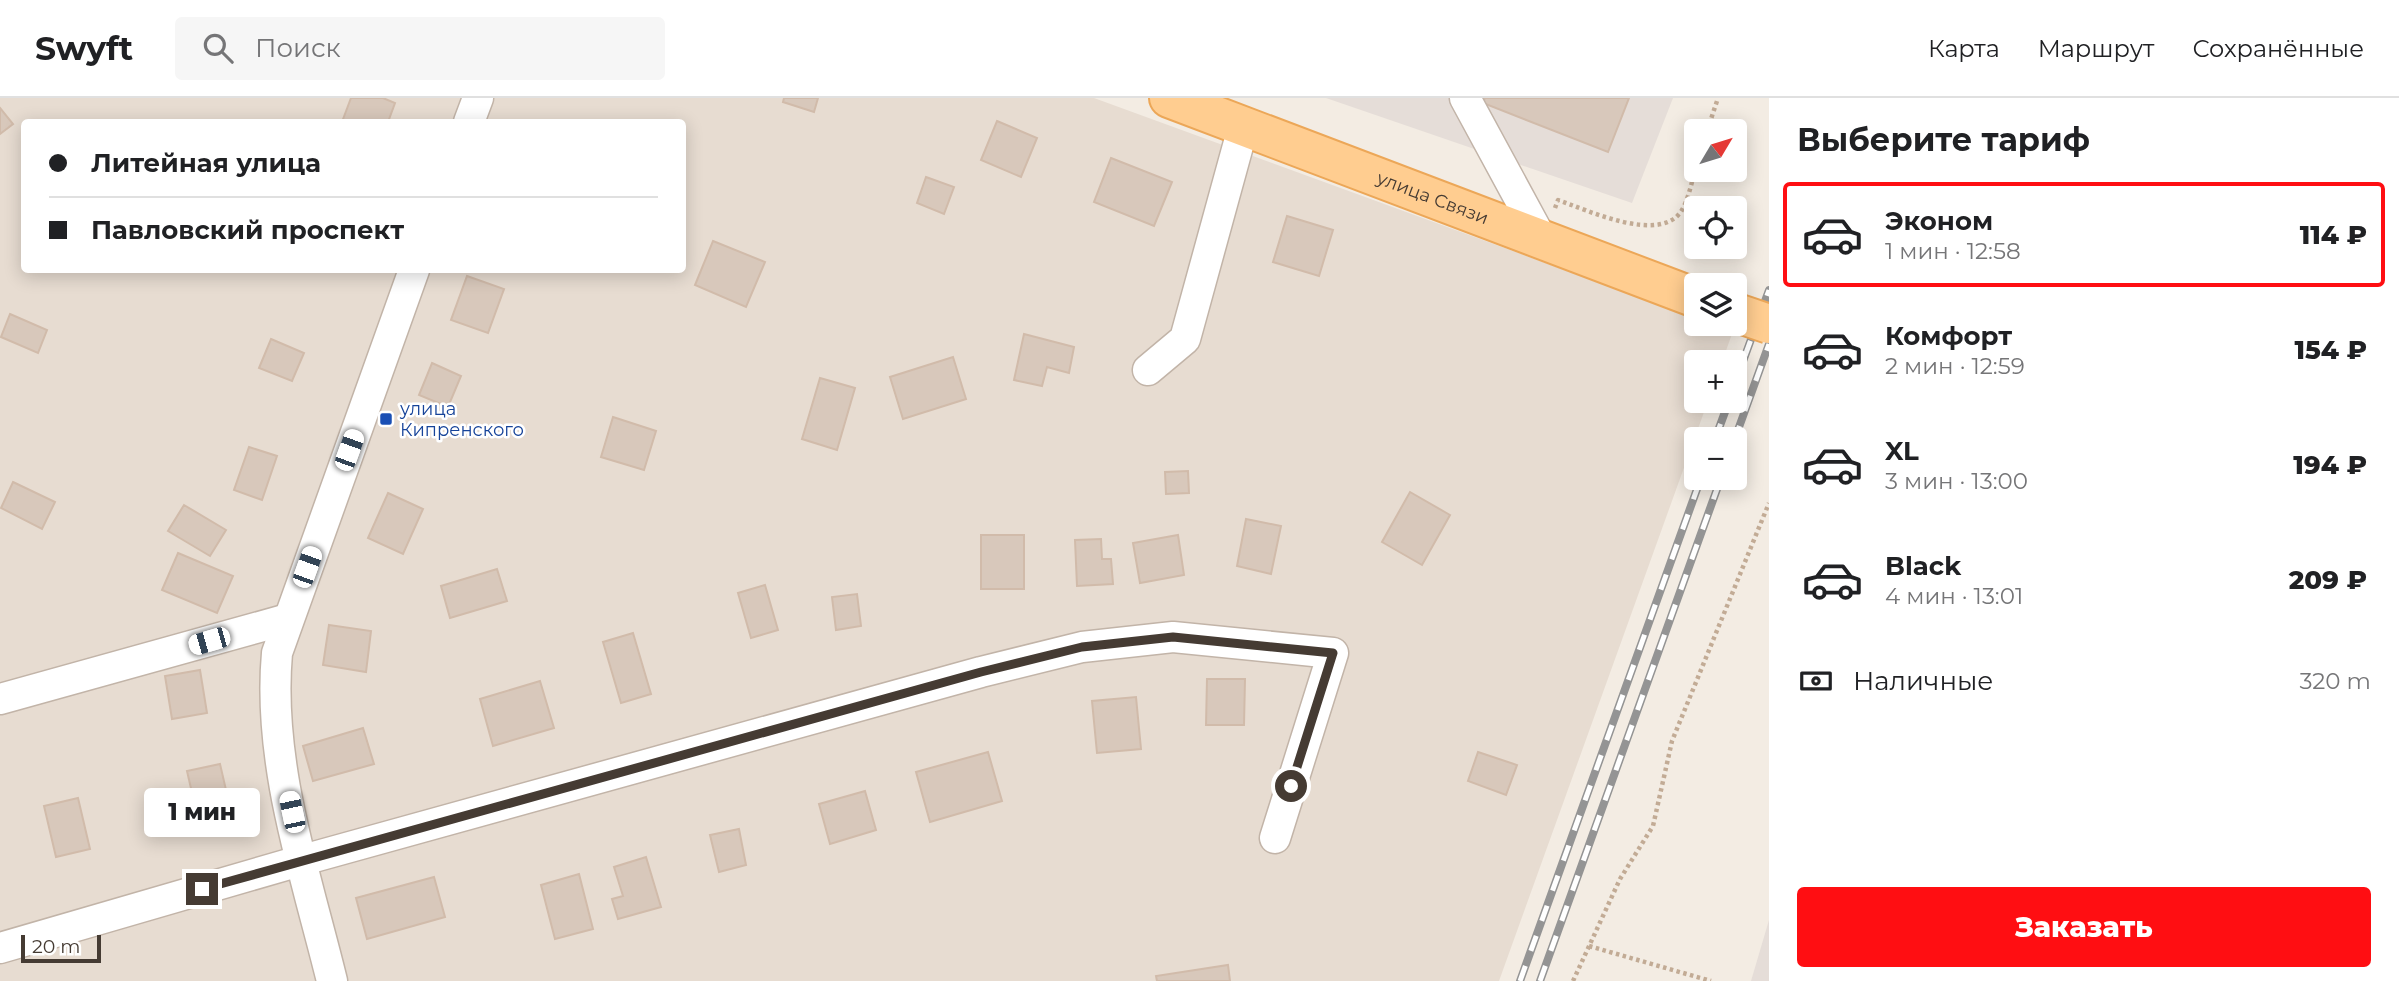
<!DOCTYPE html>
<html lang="ru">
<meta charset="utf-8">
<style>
:root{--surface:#fff;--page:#f6f6f6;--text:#202124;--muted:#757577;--line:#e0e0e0;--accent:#ff0e12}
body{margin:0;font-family:Montserrat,sans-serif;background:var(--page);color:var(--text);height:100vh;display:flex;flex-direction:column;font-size:26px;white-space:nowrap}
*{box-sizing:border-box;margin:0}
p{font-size:23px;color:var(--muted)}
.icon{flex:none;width:38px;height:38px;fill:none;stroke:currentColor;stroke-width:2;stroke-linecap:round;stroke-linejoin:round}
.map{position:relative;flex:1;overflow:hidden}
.panel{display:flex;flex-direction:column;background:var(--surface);width:630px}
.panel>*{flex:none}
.banner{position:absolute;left:21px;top:21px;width:665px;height:154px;border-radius:7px;box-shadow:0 4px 18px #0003;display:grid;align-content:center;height:154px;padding:0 28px;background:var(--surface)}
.needle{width:46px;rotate:52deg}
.fabs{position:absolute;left:1684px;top:21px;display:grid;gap:14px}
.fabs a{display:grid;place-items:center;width:63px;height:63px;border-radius:7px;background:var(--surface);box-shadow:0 4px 18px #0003;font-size:35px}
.scale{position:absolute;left:21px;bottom:18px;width:80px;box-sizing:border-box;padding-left:7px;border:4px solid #453b33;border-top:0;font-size:19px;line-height:24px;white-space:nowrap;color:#453b33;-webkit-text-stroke:5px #fff;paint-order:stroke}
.end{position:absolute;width:32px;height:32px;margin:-16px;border:9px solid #453b33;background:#fff;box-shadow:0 0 0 4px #fff}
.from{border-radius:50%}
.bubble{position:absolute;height:49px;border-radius:7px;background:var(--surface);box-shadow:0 4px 18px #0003;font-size:23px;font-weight:800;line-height:49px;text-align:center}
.car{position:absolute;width:21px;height:42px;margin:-21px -10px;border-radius:9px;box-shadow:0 0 5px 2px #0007;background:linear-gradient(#fff 24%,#345 0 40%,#fff 0 76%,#345 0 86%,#fff 0)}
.banner b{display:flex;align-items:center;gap:24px;height:66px;font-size:26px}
.banner b+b{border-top:2px solid var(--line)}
.banner i{width:18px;height:18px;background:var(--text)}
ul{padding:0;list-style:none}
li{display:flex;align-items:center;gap:21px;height:105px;margin:0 14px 10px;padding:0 14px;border:4px solid transparent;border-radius:7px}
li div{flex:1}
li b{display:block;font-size:26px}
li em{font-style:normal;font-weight:800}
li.current{border-color:var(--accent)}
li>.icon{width:63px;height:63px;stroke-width:1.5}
h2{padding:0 28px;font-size:32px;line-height:84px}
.pay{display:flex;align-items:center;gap:18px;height:77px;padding:0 28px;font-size:26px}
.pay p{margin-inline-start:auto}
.action{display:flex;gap:14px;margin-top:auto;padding:14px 28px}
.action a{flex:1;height:80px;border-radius:7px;background:var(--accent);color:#fff;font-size:28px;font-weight:800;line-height:80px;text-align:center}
header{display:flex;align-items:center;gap:42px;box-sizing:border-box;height:98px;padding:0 35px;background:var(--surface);border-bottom:2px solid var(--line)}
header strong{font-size:33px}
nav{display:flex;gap:38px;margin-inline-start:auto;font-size:24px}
.search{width:490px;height:63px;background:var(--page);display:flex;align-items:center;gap:18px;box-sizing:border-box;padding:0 24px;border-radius:7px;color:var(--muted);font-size:26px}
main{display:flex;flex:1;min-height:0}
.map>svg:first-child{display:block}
</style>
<header>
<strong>Swyft</strong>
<div class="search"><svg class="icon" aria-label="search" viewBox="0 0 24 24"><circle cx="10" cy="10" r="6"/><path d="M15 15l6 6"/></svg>Поиск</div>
<nav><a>Карта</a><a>Маршрут</a><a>Сохранённые</a></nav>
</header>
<main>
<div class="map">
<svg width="1769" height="883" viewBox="0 0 1769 883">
<rect width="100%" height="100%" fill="#f3ece3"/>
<path fill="#e7dcd1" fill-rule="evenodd" d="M0 0H1094L1696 220V226H1713L1733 233 1722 264H1696V303H1708L1499 883H0ZM24 24H682V172H24Z"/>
<g fill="#e5ddd8">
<polygon points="1326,0 1673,0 1632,105"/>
<polygon points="1769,822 1769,883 1751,883"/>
</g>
<g fill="#d8c8bb" stroke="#d1bbaa" stroke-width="2">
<polygon points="351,0 383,0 395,5 388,24 342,24"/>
<polygon points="784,0 818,0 814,14 783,4"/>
<polygon points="1485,0 1629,0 1608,54 1483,5"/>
<polygon points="0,10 13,26 0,36"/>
<polygon points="997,23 1037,40 1021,79 981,62"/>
<polygon points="1111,60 1172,84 1154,128 1094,104"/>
<polygon points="926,79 954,89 944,116 917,105"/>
<polygon points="1287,118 1333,132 1319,178 1273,164"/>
<polygon points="713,143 765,164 746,209 695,187"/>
<polygon points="467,178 504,191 488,235 451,222"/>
<polygon points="10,216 47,232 38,255 1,239"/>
<polygon points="1024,236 1074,249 1069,275 1047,269 1042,288 1014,282"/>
<polygon points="271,241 304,255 292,283 259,270"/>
<polygon points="953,259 966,301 903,321 890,279"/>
<polygon points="432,265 461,278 448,309 419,297"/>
<polygon points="820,280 855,290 837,352 802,341"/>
<polygon points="613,319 656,333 644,372 601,359"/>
<polygon points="249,349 277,358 262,402 234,392"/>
<polygon points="1188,373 1189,395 1166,396 1165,374"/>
<polygon points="13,384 55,404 42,431 1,410"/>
<polygon points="1410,394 1450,417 1422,467 1382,444"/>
<polygon points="388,395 423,411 403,456 368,440"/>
<polygon points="184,407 226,432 210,458 168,433"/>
<polygon points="1246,421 1281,428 1271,476 1237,468"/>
<rect x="981" y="437" width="43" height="54"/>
<polygon points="1178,437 1184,477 1140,485 1133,445"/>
<polygon points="1101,441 1102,461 1111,461 1113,486 1077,488 1075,442"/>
<polygon points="178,455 233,478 217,515 162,492"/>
<polygon points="497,471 507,503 450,520 441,488"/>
<polygon points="765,487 778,532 751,540 738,495"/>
<polygon points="857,496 861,528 836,532 832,499"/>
<polygon points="329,527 371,533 366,574 323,567"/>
<polygon points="633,535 651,596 621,605 603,544"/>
<polygon points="200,572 207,615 172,621 165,578"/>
<polygon points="1207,581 1245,581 1244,627 1206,627"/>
<polygon points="540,583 554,630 493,648 480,601"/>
<polygon points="1136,599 1141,651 1097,655 1092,603"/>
<polygon points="363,630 374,666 313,683 303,648"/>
<polygon points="988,654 1002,703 930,724 916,674"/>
<polygon points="1478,654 1517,667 1506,697 1468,683"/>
<polygon points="220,666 229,705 196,712 187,673"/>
<polygon points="865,693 876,732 830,746 819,706"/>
<polygon points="78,700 90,751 56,759 44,708"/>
<polygon points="739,731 746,767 719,774 710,737"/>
<polygon points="646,759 661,809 618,821 612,801 623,798 614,769"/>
<polygon points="579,776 593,831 555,841 541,787"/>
<polygon points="434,779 445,819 367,841 356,800"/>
<polygon points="1228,867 1230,883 1157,883 1156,878"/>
</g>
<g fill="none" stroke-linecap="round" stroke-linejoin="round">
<g stroke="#c2b4a8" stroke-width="33">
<g id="minor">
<polyline points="1465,0 1543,144"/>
<polyline points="469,24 478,0"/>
<polyline points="1148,272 1185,241 1244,26"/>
<polyline points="0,601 288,521"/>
<polyline points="0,850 303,762 981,574 1082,549 1173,539 1333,555 1275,740"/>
<path d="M332 883C306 777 267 665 277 555L414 172"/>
</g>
</g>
<g stroke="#eca758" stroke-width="42">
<g id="major">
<path id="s1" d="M1169 0 1696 200"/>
</g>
</g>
<g stroke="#c2ab95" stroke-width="4.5" stroke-dasharray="3.5 3.5" stroke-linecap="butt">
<polyline points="1707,33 1718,0"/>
<path d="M1555 110 1558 102C1587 112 1661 147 1682 112 1689 100 1692 82 1696 69"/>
<polyline points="1589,848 1711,883"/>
<polyline points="1573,883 1620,781 1653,728 1672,643 1769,405"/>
</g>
<use href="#minor" stroke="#fff" stroke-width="30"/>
<use href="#major" stroke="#ffcd90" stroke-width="38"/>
<g stroke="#949494" stroke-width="8">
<g id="rail">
<polyline points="1734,288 1769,192"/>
<polyline points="1715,341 1729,303"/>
<polyline points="1734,343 1769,246"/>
<polyline points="1520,883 1701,380"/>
<polyline points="1540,883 1721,380"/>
</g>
</g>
<use href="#rail" stroke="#fff" stroke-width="5" stroke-dasharray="16" stroke-linecap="butt"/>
<g stroke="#eca758" stroke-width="42" stroke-linecap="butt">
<polyline id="major-bridge" points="1734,214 1769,226"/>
</g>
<use href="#major-bridge" stroke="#ffcd90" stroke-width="38"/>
</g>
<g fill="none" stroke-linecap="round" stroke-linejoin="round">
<polyline stroke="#453b33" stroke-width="9" points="202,791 981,574 1082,549 1173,539 1333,555 1291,688"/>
</g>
<rect fill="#1a4fb4" stroke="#fff" stroke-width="2.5" x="379" y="314" width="14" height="14" rx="3.5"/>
<g text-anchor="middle" stroke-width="5" stroke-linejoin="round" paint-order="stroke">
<g font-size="18" fill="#453b33" stroke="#fff">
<text dy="6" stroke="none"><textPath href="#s1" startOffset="282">улица Связи</textPath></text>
</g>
<g font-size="18" fill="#164399" stroke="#fff" text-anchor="start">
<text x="400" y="317">улица<tspan x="400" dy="21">Кипренского</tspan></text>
</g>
</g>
</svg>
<div class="fabs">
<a><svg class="needle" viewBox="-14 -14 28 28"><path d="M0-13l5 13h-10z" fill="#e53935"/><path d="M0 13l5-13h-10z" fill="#757577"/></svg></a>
<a><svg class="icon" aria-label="locate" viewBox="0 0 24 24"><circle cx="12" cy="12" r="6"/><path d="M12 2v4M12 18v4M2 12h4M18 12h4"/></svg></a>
<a><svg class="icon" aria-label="layers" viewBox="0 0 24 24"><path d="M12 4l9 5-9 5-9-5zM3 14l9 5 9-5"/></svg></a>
<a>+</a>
<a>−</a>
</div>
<div class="scale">20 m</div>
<i class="end from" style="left:1291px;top:688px"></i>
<i class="end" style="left:202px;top:791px"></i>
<div class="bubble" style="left:144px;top:690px;width:116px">1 мин</div>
<i class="car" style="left:349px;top:352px;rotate:20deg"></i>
<i class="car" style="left:307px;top:469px;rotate:20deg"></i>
<i class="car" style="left:209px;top:543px;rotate:254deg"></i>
<i class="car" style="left:292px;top:714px;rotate:348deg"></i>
<div class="banner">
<b><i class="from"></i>Литейная улица</b>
<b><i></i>Павловский проспект</b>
</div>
</div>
<section class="panel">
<h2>Выберите тариф</h2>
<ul>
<li class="current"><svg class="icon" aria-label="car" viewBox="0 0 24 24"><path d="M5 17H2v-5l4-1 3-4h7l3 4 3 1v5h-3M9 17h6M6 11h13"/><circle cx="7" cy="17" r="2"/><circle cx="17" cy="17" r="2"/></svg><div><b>Эконом</b><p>1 мин · 12:58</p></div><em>114 ₽</em></li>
<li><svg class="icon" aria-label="car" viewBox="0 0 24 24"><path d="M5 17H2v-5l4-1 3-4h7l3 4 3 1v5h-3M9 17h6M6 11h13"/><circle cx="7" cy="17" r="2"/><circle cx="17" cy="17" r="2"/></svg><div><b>Комфорт</b><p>2 мин · 12:59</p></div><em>154 ₽</em></li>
<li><svg class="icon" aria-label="car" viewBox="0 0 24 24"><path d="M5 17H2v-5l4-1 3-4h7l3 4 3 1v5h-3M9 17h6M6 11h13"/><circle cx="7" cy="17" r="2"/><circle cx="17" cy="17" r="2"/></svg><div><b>XL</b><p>3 мин · 13:00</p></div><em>194 ₽</em></li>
<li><svg class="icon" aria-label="car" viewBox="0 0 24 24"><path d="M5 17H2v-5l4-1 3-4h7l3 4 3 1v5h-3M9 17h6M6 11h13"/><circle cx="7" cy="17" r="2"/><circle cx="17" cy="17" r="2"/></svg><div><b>Black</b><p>4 мин · 13:01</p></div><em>209 ₽</em></li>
</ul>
<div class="pay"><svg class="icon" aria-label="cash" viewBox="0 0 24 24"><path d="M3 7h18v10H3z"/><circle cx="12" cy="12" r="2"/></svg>Наличные<p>320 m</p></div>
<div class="action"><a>Заказать</a></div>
</section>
</main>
